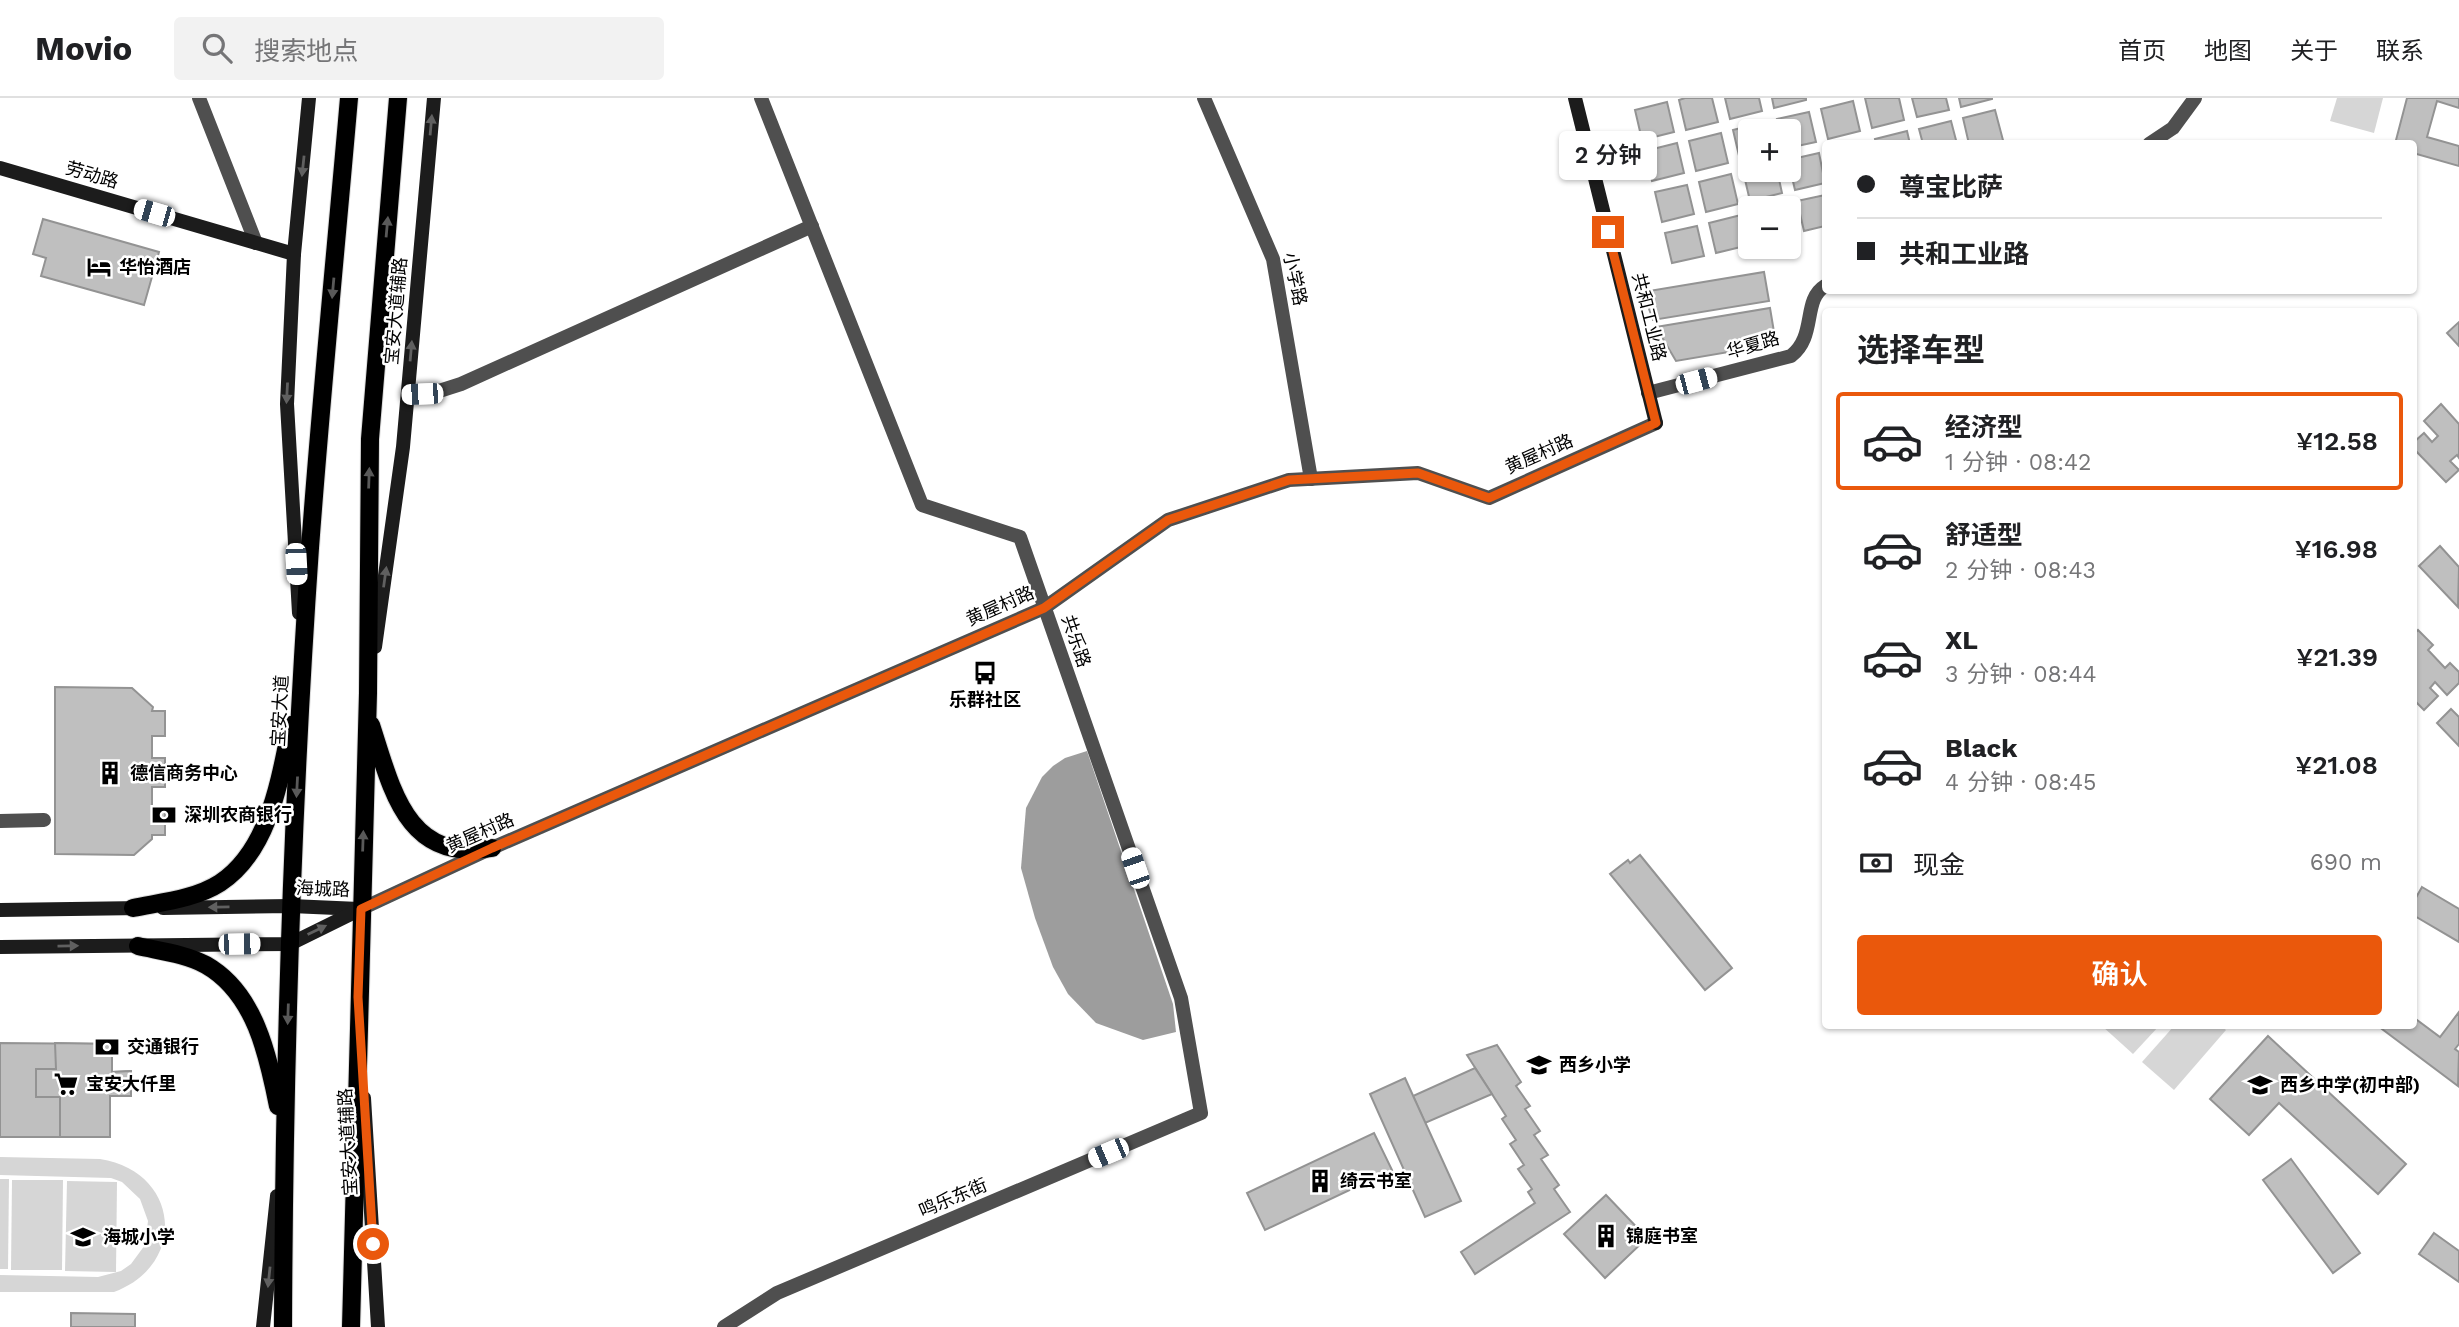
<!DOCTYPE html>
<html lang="zh">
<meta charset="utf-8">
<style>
:root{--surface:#fff;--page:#f2f2f2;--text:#202124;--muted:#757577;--line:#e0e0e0;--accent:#ea580c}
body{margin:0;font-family:"Work Sans","Noto Sans SC",sans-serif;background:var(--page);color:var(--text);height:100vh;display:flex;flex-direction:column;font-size:26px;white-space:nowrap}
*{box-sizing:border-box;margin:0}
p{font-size:23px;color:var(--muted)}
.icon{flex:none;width:38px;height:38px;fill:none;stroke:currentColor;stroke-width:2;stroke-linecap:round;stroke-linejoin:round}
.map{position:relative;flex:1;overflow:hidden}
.details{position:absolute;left:1822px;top:210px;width:595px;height:721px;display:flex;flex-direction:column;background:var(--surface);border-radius:7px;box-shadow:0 2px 5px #0004}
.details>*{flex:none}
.hud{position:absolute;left:1822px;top:42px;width:595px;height:154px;border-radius:7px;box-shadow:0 2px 5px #0004;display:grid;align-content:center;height:154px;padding:0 35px;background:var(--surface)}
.buttons{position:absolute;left:1738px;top:21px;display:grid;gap:14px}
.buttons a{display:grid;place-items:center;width:63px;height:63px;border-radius:7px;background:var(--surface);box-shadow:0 2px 5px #0004;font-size:35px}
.end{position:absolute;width:32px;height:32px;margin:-16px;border:9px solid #ea580c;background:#fff;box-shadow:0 0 0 4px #fff}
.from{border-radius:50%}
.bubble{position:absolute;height:49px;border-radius:7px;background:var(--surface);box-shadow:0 2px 5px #0004;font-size:23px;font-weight:600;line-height:49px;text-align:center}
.car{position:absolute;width:21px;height:42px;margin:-21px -10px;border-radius:9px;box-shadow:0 0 5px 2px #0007;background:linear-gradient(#fff 24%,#345 0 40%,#fff 0 76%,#345 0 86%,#fff 0)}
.hud b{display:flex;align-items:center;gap:24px;height:66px;font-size:26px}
.hud b+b{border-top:2px solid var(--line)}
.hud i{width:18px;height:18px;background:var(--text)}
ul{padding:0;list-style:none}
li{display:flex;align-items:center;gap:21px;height:98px;margin:0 14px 10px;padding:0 21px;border:4px solid transparent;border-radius:7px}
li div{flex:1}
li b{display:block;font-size:26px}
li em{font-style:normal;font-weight:600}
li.current{border-color:var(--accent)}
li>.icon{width:63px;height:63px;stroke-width:1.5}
h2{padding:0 35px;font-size:32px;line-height:84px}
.pay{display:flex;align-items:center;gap:18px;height:77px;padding:0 35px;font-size:26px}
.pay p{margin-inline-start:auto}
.action{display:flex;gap:14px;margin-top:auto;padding:14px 35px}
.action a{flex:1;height:80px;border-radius:7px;background:var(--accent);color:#fff;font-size:28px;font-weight:600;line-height:80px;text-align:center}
header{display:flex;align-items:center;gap:42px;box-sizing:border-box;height:98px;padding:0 35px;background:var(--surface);border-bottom:2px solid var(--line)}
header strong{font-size:33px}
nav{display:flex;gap:38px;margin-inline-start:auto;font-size:24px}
.search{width:490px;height:63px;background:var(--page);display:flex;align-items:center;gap:18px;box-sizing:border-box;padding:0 24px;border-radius:7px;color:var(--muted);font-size:26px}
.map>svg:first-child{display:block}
</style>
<header>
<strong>Movio</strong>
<div class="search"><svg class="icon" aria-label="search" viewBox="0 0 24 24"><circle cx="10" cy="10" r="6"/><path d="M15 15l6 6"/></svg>搜索地点</div>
<nav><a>首页</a><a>地图</a><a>关于</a><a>联系</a></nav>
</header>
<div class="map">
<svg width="2459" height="1229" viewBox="0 0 2459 1229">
<rect width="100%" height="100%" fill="#fff"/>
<g fill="#d6d6d6">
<polygon points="2337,0 2383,0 2374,35 2330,23"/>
<polygon points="2102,928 2159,928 2133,956"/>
<polygon points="2174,928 2221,928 2226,932 2174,992 2142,964"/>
<path d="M0 1059 100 1061C179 1073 189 1166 114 1194H0V1177L98 1179 121 1173 131 1166 145 1147 148 1123 140 1101 122 1084 111 1080 0 1077Z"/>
<polygon points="0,1081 9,1081 8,1171 0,1171"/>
<polygon points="12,1082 63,1082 62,1172 11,1172"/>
<polygon points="67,1083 117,1084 116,1174 65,1173"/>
</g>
<polygon fill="#9d9d9d" points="1087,653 1173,906 1176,934 1143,942 1096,925 1068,896 1053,869 1035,820 1021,770 1026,710 1042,679 1053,668 1065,660"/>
<g fill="#bfbfbf" stroke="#939393" stroke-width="2">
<polygon points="1685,0 1712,0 1718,24 1686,32 1679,2"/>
<polygon points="1725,0 1759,0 1762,13 1730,21"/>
<polygon points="1772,0 1806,0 1806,2 1774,10"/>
<polygon points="1865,0 1899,0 1904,22 1872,30"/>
<polygon points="1912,0 1946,0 1949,12 1917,19"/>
<polygon points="1959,0 1992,0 1992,1 1961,9"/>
<polygon points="2407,0 2459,0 2459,10 2437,3 2427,39 2459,48 2459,68 2413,55 2413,46 2395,46"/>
<polygon points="1853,3 1860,33 1828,41 1821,11"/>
<polygon points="1667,4 1674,34 1642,42 1635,12"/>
<polygon points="1995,12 2004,46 1969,46 1963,20"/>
<polygon points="1809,14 1816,44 1788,50 1788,33 1780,33 1777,21"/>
<polygon points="1951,23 1957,46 1923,46 1919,31"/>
<polygon points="1765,24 1767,33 1750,33 1750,59 1740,62 1733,32"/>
<polygon points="1907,33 1910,46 1876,46 1875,41"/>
<polygon points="1721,35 1728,65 1696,73 1689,43"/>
<polygon points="1677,45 1684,75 1652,83 1645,53"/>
<polygon points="1819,55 1825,85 1795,92 1788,62"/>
<polygon points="1750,71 1777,72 1782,95 1750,103 1743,73"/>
<polygon points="1731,76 1738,106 1706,114 1699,84"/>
<polygon points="1687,87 1694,116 1662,124 1655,94"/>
<polygon points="1825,97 1825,128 1804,133 1797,103"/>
<polygon points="1741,117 1749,147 1716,155 1709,125"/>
<polygon points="43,121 159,154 144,207 41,178 46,160 33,156"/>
<polygon points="1697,128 1704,158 1672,165 1665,135"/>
<polygon points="1764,174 1769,203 1653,222 1643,194"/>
<polygon points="1770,210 1776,246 1676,263 1656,229"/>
<polygon points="2459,224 2459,248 2447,235"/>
<polygon points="2441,306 2459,326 2459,360 2457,357 2450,363 2459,372 2446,384 2413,350 2413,345 2424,335 2432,344 2438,338 2424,323"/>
<polygon points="2440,448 2459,469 2458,509 2419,468"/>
<polygon points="2418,532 2433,547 2428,552 2445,570 2450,565 2459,574 2459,585 2447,597 2435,584 2430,590 2438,598 2424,612 2413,601 2413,537"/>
<polygon points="55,589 132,590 153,609 152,613 165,613 165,638 152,638 152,660 165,660 165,689 152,689 152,711 165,711 165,737 152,737 152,741 134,757 55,756"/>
<polygon points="2451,611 2459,619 2459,648 2437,625"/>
<polygon points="1640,757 1732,870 1705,892 1610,776 1628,762 1630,765"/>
<polygon points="2422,789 2459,811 2459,844 2413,817 2413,805"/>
<polygon points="2459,914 2459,946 2455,951 2459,954 2458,988 2378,928 2413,928 2413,919 2440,939"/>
<polygon points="2268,938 2406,1066 2378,1096 2279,1005 2249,1037 2210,1001"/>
<polygon points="0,945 112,946 112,974 131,973 131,998 110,998 110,1039 0,1039"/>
<polygon points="55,945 112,946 112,974 131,973 131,998 110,998 110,1039 60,1039 60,999 36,999 36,971 56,971"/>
<polygon points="1497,947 1521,984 1516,988 1530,1008 1525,1011 1540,1033 1534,1037 1548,1057 1541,1061 1559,1087 1554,1091 1570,1114 1475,1176 1461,1154 1535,1105 1528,1094 1532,1091 1518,1071 1524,1067 1510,1046 1516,1042 1502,1021 1506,1018 1467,957"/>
<polygon points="1475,970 1492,996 1425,1025 1413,998"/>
<polygon points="1405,980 1461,1103 1425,1119 1370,996"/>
<polygon points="1374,1035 1392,1072 1265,1132 1247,1095"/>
<polygon points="2291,1061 2360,1155 2333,1175 2263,1082"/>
<polygon points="1606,1097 1647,1140 1605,1180 1564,1136"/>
<polygon points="2434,1135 2459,1153 2459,1184 2419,1156"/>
<polygon points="71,1215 135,1216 135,1229 71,1229"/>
</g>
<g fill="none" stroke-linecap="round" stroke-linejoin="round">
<g stroke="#dbdbdb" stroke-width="20">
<g id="primary">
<path d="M371 627C392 691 406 765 492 750"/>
<path d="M133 810C162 804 195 801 220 785 270 752 280 680 291 627"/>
<path d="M138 848C160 853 186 856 206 867 255 895 268 957 278 1008"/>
<path d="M283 1229C284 969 292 709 310 450 321 300 336 150 349 0"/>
<polyline points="351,1229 368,595 370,341 398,0"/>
</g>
</g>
<g stroke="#4f4f4f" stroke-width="14">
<polyline points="199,0 256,145"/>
<polyline points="1204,0 1273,161 1311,381"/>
<polyline points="2149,46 2173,30 2195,0"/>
<path d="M1648 295 1791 258C1817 238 1802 202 1825 188"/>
<polyline points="408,296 436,294 461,286 812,128"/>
<polyline points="0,723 44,722"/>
<polyline points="361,811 492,750 1044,510 1168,422 1289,382 1418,375 1489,400 1656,325"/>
<polyline points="724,1229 777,1195 1201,1015 1181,900 1020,439 922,407 761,0"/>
</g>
<g stroke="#1c1c1c" stroke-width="14">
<polyline points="1575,0 1656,325"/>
<polyline points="0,70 294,156"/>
<polyline points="299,515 287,306 294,156 309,0"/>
<polyline points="375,549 403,349 434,0"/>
<polyline points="163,810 291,808 359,811"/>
<polyline points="0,812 142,810"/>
<polyline points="0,849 290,846 361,811"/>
<polyline points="364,1000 378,1229"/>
<polyline points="263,1229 277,1098"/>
</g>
<use href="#primary" stroke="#000" stroke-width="18"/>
</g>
<defs><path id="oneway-solid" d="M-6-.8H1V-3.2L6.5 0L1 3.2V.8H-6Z" transform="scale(1.75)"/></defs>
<g fill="#606060">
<use href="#oneway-solid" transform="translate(431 27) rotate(-85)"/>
<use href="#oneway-solid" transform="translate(303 68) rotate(96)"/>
<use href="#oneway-solid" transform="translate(411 253) rotate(-85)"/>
<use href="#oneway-solid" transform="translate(287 295) rotate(93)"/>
<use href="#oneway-solid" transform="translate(385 479) rotate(-82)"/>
<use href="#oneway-solid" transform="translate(219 809) rotate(179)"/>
<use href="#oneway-solid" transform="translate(317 832) rotate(-26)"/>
<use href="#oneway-solid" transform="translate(68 848) rotate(-1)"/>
<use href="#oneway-solid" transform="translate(269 1179) rotate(96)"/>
</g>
<g fill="#595959">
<use href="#oneway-solid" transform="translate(387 129) rotate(-85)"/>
<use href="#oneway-solid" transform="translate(333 190) rotate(95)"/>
<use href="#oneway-solid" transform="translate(369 380) rotate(-88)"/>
<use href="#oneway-solid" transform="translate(297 689) rotate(93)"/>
<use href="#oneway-solid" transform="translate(363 743) rotate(-88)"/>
<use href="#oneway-solid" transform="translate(288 916) rotate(92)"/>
</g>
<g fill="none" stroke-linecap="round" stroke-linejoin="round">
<polyline stroke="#ea580c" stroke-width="9" points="373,1146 358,899 361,811 492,750 1044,510 1168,422 1289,382 1418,375 1489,400 1656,325 1608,134"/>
</g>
<defs>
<g id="hotel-bare" transform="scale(1.89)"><path d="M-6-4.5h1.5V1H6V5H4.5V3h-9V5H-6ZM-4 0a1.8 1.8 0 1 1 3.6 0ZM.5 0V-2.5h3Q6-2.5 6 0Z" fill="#000" stroke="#fff" stroke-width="2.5" paint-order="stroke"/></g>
<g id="bus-bare" transform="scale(1.89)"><path d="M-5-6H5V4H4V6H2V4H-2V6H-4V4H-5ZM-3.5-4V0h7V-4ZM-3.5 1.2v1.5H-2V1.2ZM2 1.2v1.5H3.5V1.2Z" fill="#000" stroke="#fff" stroke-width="2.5" paint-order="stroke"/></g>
<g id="building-bare" transform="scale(1.89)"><path d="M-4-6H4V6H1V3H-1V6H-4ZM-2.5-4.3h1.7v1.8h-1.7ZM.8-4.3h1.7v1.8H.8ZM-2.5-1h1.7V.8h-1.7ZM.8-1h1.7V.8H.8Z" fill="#000" stroke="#fff" stroke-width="2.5" paint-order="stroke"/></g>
<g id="bank-bare" transform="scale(1.89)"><path d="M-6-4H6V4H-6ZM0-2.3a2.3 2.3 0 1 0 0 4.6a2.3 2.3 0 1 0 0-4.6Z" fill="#000" stroke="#fff" stroke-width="2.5" paint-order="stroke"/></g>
<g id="school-bare" transform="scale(1.89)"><path d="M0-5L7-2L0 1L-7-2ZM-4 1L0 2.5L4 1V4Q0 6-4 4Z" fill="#000" stroke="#fff" stroke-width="2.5" paint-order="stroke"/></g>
<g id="supermarket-bare" transform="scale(1.89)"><path d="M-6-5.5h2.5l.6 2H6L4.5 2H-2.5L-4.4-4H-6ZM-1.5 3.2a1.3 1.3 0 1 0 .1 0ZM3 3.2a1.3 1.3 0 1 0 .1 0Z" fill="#000" stroke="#fff" stroke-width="2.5" paint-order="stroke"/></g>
</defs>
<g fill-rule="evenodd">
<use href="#hotel-bare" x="99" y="169"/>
<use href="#bus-bare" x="985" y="575"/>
<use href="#building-bare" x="110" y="675"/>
<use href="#bank-bare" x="164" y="717"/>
<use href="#bank-bare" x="107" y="949"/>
<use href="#school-bare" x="1539" y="967"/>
<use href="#supermarket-bare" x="66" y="986"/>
<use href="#school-bare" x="2260" y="987"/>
<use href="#building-bare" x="1320" y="1083"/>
<use href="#building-bare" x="1606" y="1138"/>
<use href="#school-bare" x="83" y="1139"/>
</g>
<g text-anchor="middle" stroke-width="5" stroke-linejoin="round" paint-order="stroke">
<g font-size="18" fill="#000" stroke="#fff">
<text transform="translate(92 77) rotate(16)" y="6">劳动路</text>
<text transform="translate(1295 181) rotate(78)" y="6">小学路</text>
<text transform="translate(396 213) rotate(-85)" y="6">宝安大道辅路</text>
<text transform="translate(1649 219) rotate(76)" y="6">共和工业路</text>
<text transform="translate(1753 247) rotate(-16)" y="6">华夏路</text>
<text transform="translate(1539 356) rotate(-24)" y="6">黄屋村路</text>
<text transform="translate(1000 508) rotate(-24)" y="6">黄屋村路</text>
<text transform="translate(1076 543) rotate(71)" y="6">共乐路</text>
<text transform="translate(280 613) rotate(-87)" y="6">宝安大道</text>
<text transform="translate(480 735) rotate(-24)" y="6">黄屋村路</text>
<text transform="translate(323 791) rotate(2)" y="6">海城路</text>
<text transform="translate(348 1044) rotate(-93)" y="6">宝安大道辅路</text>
<text transform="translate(953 1100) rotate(-23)" y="6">鸣乐东街</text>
</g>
<g font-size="18" font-weight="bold" fill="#000" stroke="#fff" text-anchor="start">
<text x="119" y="175">华怡酒店</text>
<text x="985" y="608" text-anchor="middle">乐群社区</text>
<text x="130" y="681">德信商务中心</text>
<text x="184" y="723">深圳农商银行</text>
<text x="127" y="955">交通银行</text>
<text x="1559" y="973">西乡小学</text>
<text x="86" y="992">宝安大仟里</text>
<text x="2280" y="993">西乡中学(初中部)</text>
<text x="1340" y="1089">绮云书室</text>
<text x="1626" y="1144">锦庭书室</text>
<text x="103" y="1145">海城小学</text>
</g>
</g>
</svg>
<div class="buttons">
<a>+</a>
<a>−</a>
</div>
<i class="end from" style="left:373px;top:1146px"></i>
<i class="end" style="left:1608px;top:134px"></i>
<div class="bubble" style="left:1559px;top:33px;width:98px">2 分钟</div>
<i class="car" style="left:154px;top:115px;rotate:286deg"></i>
<i class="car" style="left:1696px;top:283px;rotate:75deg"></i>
<i class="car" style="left:422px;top:296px;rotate:268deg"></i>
<i class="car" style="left:296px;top:466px;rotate:177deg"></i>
<i class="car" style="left:1135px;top:770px;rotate:341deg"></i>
<i class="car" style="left:239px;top:846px;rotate:89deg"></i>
<i class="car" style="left:1108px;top:1055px;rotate:247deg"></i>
<div class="hud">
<b><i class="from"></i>尊宝比萨</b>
<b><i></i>共和工业路</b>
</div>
<section class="details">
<h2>选择车型</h2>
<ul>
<li class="current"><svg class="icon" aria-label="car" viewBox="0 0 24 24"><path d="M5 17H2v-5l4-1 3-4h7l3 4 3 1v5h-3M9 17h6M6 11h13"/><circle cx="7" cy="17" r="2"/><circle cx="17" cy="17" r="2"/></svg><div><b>经济型</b><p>1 分钟 · 08:42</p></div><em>¥12.58</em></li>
<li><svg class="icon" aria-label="car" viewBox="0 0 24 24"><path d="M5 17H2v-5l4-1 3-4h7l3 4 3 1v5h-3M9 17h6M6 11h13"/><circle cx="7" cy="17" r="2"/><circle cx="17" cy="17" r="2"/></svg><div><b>舒适型</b><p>2 分钟 · 08:43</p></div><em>¥16.98</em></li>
<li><svg class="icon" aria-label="car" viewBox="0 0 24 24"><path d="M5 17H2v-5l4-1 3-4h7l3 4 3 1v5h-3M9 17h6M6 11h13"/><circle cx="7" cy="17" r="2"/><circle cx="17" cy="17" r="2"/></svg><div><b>XL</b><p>3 分钟 · 08:44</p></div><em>¥21.39</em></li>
<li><svg class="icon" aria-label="car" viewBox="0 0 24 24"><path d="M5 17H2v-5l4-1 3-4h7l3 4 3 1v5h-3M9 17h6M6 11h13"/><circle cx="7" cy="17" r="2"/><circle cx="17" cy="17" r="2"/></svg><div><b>Black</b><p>4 分钟 · 08:45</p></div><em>¥21.08</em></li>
</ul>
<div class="pay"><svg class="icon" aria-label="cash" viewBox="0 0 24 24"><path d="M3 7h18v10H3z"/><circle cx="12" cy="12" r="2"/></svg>现金<p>690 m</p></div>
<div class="action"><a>确认</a></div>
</section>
</div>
